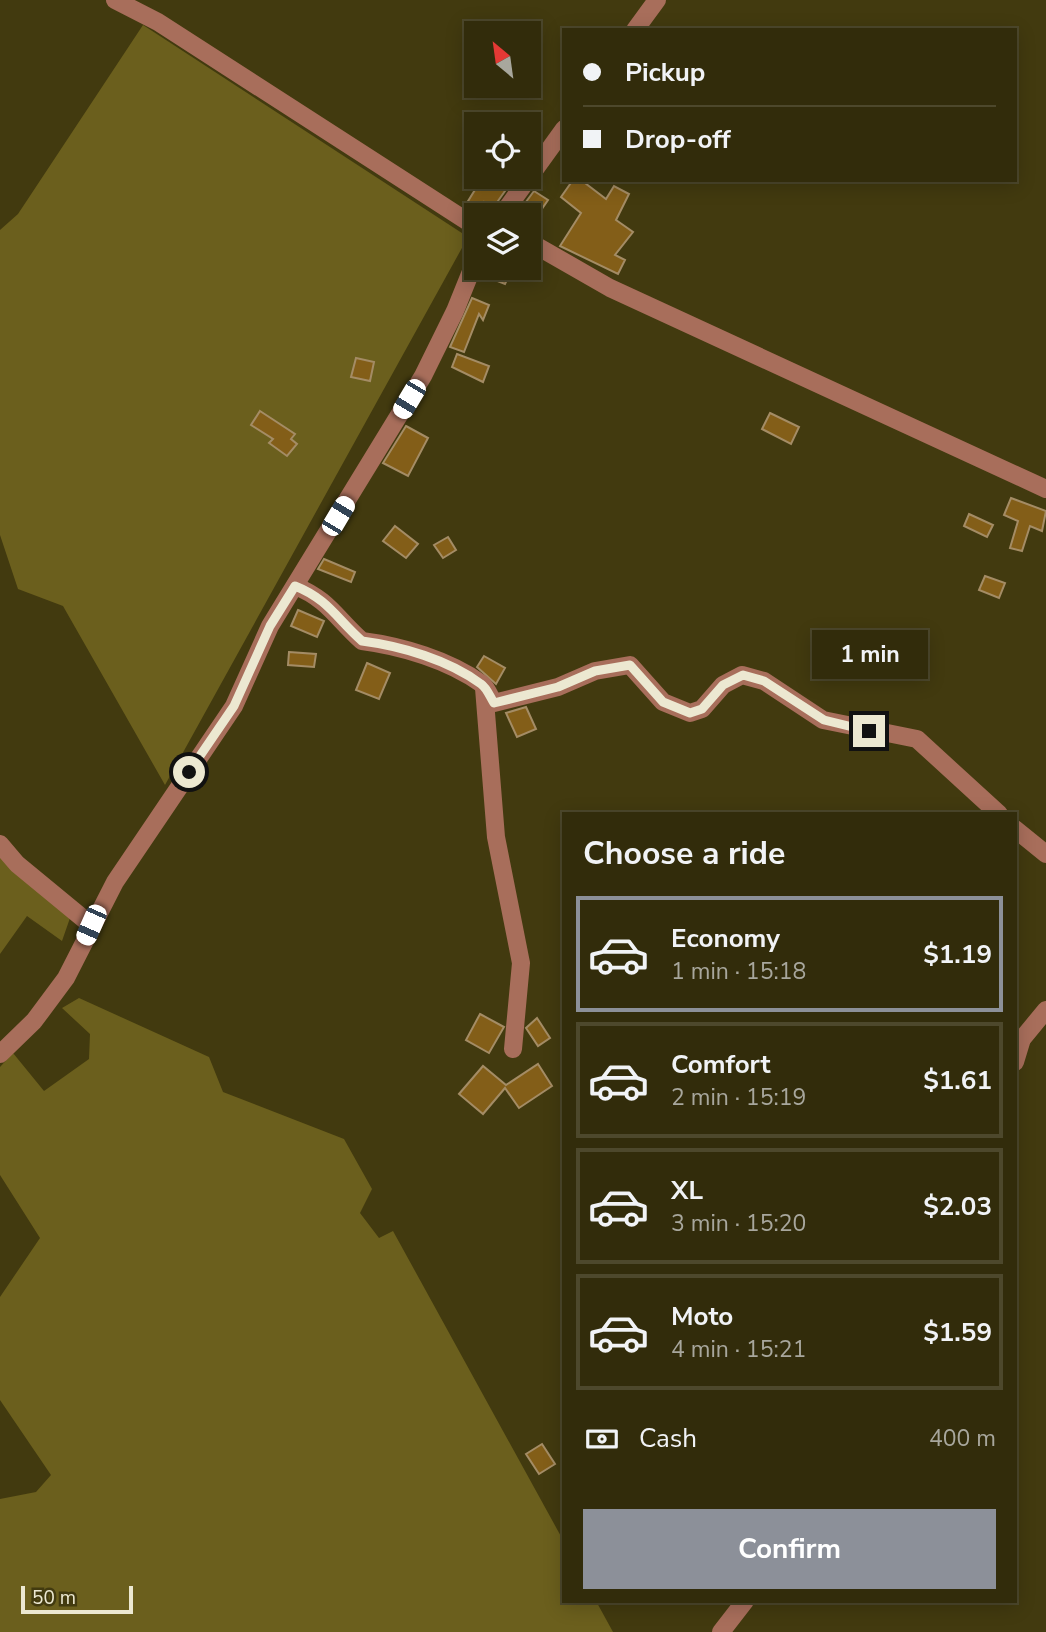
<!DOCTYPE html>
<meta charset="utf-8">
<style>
:root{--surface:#322c0b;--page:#3d3819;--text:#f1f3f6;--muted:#a8a79d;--line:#4d482c;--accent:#8c9099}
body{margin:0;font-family:"Nunito Sans",sans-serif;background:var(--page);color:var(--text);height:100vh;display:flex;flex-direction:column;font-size:26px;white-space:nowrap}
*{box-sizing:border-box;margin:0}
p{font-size:23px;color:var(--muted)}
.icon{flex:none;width:38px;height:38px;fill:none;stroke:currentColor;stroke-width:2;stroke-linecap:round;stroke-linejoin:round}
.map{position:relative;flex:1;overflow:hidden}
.sheet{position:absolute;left:562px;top:812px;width:455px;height:791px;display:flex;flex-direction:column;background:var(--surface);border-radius:0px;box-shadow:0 4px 18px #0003,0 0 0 2px var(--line)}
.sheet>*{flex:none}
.hud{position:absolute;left:562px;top:28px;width:455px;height:154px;border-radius:0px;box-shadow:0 4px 18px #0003,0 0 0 2px var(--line);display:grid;align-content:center;height:154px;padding:0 21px;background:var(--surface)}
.needle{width:46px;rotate:331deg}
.controls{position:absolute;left:464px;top:21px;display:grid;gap:14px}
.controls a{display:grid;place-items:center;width:77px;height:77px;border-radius:0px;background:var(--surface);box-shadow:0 4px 18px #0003,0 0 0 2px var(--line);font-size:35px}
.scale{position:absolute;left:21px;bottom:18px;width:112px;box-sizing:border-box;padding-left:7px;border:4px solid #ece8d1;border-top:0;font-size:19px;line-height:24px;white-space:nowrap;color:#ece8d1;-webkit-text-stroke:5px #423a0f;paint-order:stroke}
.end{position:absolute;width:32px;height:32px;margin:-16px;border:9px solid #ece8d1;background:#111;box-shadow:0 0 0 4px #111}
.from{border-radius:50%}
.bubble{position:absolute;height:49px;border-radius:0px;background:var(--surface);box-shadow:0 4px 18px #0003,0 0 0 2px var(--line);font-size:23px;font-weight:700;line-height:49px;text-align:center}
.car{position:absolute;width:21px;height:42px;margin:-21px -10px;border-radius:9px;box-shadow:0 0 5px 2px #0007;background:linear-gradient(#fff 24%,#345 0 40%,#fff 0 76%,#345 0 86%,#fff 0)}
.hud b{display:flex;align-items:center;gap:24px;height:66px;font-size:26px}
.hud b+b{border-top:2px solid var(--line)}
.hud i{width:18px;height:18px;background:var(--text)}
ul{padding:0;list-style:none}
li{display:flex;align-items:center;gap:21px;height:116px;margin:0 14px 10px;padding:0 7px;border:4px solid var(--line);border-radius:0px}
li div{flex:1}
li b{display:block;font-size:26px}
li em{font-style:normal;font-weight:700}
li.active{border-color:var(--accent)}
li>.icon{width:63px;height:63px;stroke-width:1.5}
h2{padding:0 21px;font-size:32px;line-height:84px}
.pay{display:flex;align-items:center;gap:18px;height:77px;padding:0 21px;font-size:26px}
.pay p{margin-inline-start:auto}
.cta{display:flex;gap:14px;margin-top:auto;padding:14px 21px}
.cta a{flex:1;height:80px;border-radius:0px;background:var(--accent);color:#fff;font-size:28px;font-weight:700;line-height:80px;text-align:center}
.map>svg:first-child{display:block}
</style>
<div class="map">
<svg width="1046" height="1632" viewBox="0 0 1046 1632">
<rect width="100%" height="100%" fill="#423a0f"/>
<g fill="#6b5f1d">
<polygon points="143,25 468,237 165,785 63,606 18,589 0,535 0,230 18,214"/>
<polygon points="0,853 70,918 62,941 27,916 0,954"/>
<polygon points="79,998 209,1057 223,1092 344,1139 372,1189 360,1213 379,1238 393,1231 563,1540 564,1601 596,1601 613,1632 0,1632 0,1499 36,1492 51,1475 0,1400 0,1297 40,1238 0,1175 0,1067 13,1053 44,1091 89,1059 90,1034 62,1008"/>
</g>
<g fill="#835e18" stroke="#a48c65" stroke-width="2">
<polygon points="483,177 505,191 493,208 484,202 476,214 465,206"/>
<polygon points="573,180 581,180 606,199 614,186 629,194 616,220 633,232 615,255 625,260 618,274 560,246 581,213 561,197"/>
<polygon points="534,191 548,200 537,216 523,206"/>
<polygon points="485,268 511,271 505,284 482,275"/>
<polygon points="472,298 489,305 483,320 479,314 464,352 450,347"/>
<polygon points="457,354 489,366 483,382 452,367"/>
<polygon points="356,358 374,362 370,381 351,377"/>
<polygon points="260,411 295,434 291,439 297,444 287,456 269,443 273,439 251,425"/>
<polygon points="770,413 799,427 791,444 762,429"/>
<polygon points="406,426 428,438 408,476 383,463"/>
<polygon points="1011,498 1046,511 1042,531 1030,526 1022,551 1010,548 1018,521 1004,515"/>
<polygon points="969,514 993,525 987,537 964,526"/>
<polygon points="395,526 418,544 406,558 383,541"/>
<polygon points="448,537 456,550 443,558 434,545"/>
<polygon points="324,559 355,572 351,582 318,569"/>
<polygon points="985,576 1005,583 999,598 979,590"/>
<polygon points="298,610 324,621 317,637 291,626"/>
<polygon points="289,652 316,654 314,667 288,665"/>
<polygon points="484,656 505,668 496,684 477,667"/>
<polygon points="367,663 390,673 379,699 356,690"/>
<polygon points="526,707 536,729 517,737 506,713"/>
<polygon points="480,1014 504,1027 489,1053 466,1040"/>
<polygon points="537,1018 550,1038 538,1046 526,1028"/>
<polygon points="538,1064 552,1086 519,1108 505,1088 483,1114 459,1094 483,1066 506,1085"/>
<polygon points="542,1444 555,1464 539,1474 526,1454"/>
</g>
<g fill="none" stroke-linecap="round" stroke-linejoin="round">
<g stroke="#a86e5b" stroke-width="18">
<polyline points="115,0 158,22 476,227"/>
<polyline points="635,30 657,0"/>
<polyline points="502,215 564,129"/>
<polyline points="528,241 610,288 1046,489"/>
<path d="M295 586C328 599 337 619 362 641 401 646 449 660 482 684 487 688 490 697 494 703L558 687 595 671 630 665 663 702 690 713 702 709 723 685 742 675 764 681 823 720 917 739 999 814"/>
<polyline points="484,688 496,837 521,963 513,1049"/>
<polyline points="1015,829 1046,854"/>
<polyline points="0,844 17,864 91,925"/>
<polyline points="0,1054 34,1021 66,978 115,882 234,706 270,626 423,376 455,311 476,259"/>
<polyline points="1015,1062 1022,1039 1046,1010"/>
<polyline points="721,1632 745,1601"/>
</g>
</g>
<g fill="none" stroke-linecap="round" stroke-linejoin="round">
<path stroke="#ece8d1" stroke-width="9" d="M189 772 234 706 270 626 295 586C328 599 337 619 362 641 401 646 449 660 481 684 487 688 490 697 494 703L558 687 595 671 630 665 663 702 690 713 702 709 723 685 743 675 764 681 824 720 869 731"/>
</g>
</svg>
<div class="controls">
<a><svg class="needle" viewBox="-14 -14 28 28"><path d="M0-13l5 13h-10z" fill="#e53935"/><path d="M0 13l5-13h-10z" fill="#a8a79d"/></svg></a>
<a><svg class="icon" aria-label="locate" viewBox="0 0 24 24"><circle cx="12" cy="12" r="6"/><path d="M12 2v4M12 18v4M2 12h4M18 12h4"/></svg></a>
<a><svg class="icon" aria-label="layers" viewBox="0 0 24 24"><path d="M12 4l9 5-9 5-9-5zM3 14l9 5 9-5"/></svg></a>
</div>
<div class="scale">50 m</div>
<i class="end from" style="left:189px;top:772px"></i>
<i class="end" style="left:869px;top:731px"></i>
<div class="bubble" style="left:812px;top:630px;width:116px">1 min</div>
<i class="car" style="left:409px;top:399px;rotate:211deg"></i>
<i class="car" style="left:338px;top:516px;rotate:31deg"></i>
<i class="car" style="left:91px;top:925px;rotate:204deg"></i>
<div class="hud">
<b><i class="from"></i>Pickup</b>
<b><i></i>Drop-off</b>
</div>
<section class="sheet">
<h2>Choose a ride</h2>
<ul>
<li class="active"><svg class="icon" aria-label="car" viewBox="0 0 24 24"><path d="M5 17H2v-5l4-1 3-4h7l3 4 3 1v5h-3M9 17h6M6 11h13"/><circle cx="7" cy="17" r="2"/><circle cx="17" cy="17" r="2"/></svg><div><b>Economy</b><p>1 min · 15:18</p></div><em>$1.19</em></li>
<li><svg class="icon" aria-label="car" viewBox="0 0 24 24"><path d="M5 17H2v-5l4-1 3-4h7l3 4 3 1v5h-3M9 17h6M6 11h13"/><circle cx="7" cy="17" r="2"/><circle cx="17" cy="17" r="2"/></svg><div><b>Comfort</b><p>2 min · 15:19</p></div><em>$1.61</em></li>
<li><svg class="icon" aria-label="car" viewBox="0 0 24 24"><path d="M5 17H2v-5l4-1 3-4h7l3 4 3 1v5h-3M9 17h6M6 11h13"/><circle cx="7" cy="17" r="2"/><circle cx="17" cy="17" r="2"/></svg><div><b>XL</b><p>3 min · 15:20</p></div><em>$2.03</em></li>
<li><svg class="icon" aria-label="car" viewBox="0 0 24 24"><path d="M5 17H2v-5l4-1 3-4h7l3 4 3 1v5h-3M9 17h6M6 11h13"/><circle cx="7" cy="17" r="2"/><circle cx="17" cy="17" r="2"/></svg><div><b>Moto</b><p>4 min · 15:21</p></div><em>$1.59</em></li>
</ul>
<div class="pay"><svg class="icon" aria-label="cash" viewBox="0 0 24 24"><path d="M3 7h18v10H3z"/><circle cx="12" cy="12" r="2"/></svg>Cash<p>400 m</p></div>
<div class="cta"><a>Confirm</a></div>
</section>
</div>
